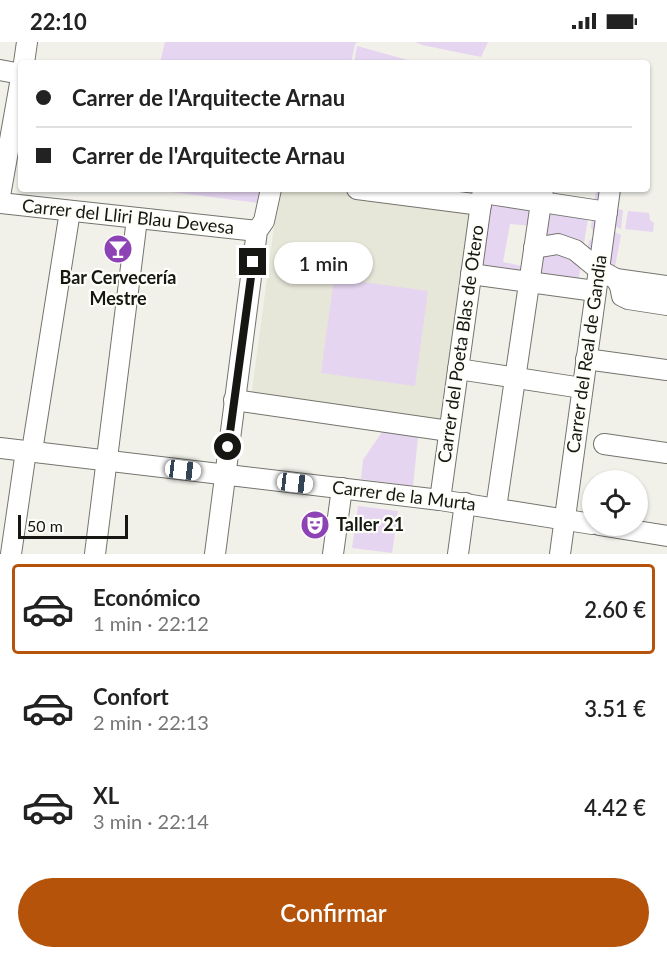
<!DOCTYPE html>
<html lang="es">
<meta charset="utf-8">
<style>
:root{--surface:#fff;--page:#f6f6f6;--text:#222;--muted:#767676;--line:#e0e0e0;--accent:#b45309}
body{margin:0;font-family:Lato,sans-serif;background:var(--page);color:var(--text);height:100vh;display:flex;flex-direction:column;font-size:22px;white-space:nowrap}
*{box-sizing:border-box;margin:0}
p{font-size:20px;color:var(--muted)}
.icon{flex:none;width:33px;height:33px;fill:none;stroke:currentColor;stroke-width:2;stroke-linecap:round;stroke-linejoin:round}
.map{position:relative;height:512px;overflow:hidden}
.details{display:flex;flex-direction:column;background:var(--surface);flex:1}
.details>*{flex:none}
.top-card{position:absolute;left:18px;top:18px;width:632px;height:132px;border-radius:6px;box-shadow:0 2px 4px #0004;display:grid;align-content:center;height:132px;padding:0 18px;background:var(--surface)}
.tools{position:absolute;left:582px;top:428px;display:grid;gap:12px}
.tools a{display:grid;place-items:center;width:66px;height:66px;border-radius:50%;background:var(--surface);box-shadow:0 2px 4px #0004;font-size:30px}
.scale{position:absolute;left:18px;bottom:15px;width:110px;box-sizing:border-box;padding-left:6px;border:3px solid #161613;border-top:0;font-size:16px;line-height:21px;white-space:nowrap;color:#161613;-webkit-text-stroke:4px #fefef8;paint-order:stroke}
.end{position:absolute;width:27px;height:27px;margin:-14px;border:8px solid #161613;background:#fff;box-shadow:0 0 0 3px #fff}
.from{border-radius:50%}
.bubble{position:absolute;height:42px;border-radius:21px;background:var(--surface);box-shadow:0 2px 4px #0004;font-size:20px;font-weight:600;line-height:42px;text-align:center}
.car{position:absolute;width:18px;height:36px;margin:-18px -9px;border-radius:8px;box-shadow:0 0 4px 2px #0007;background:linear-gradient(#fff 24%,#345 0 40%,#fff 0 76%,#345 0 86%,#fff 0)}
.top-card b{display:flex;align-items:center;gap:21px;height:57px;font-size:22px}
.top-card b+b{border-top:2px solid var(--line)}
.top-card i{width:15px;height:15px;background:var(--text)}
ul{padding:10px 0 0;list-style:none}
li{display:flex;align-items:center;gap:18px;height:90px;margin:0 12px 9px;padding:0 6px;border:3px solid transparent;border-radius:6px}
li div{flex:1}
li b{display:block;font-size:22px}
li em{font-style:normal;font-weight:600}
li.on{border-color:var(--accent)}
li>.icon{width:54px;height:54px;stroke-width:1.5}
.button{display:flex;gap:12px;margin-top:auto;padding:12px 18px}
.button a{flex:1;height:69px;border-radius:36px;background:var(--accent);color:#fff;font-size:24px;font-weight:600;line-height:69px;text-align:center}
.status{display:flex;justify-content:space-between;align-items:center;height:42px;padding:0 30px;background:var(--surface);direction:ltr}
.status svg{height:16px;fill:currentColor}
.map>svg:first-child{display:block}
</style>
<div class="status"><b>22:10</b><svg viewBox="0 0 49 12"><path d="M0 12V9h3v3zM5 12V6h3v6zM10 12V3h3v9zM15 12V0h3v12zM26 1h20v11H26zM47 4h2v5h-2z"/></svg></div>
<div class="map">
<svg width="667" height="512" viewBox="0 0 667 512">
<rect width="100%" height="100%" fill="#f1f1ea"/>
<polygon fill="#e7e7d9" points="279,147 337,147 470,165 440,381 251,356"/>
<g fill="#e5d5f0">
<polygon points="165,0 357,0 355,2 351,21 160,21"/>
<polygon points="415,0 488,0 481,15 422,3"/>
<polygon points="357,4 419,21 354,21"/>
<polygon points="148,147 264,147 262,157 257,161"/>
<polygon points="596,149 604,149 617,167 623,168 621,187 612,183 593,166"/>
<polygon points="492,157 536,163 533,184 510,182 503,220 522,224 520,235 481,229"/>
<polygon points="548,165 589,170 583,207 544,194"/>
<polygon points="628,169 649,171 650,178 654,181 653,190 625,187"/>
<polygon points="593,171 611,188 621,193 614,230 587,210 589,199 595,194 591,185"/>
<polygon points="553,208 581,222 578,241 533,237 542,212"/>
<polygon points="334,236 428,249 415,344 321,331"/>
<polygon points="382,390 418,395 413,444 361,437 363,418"/>
<polygon points="358,464 398,469 392,511 352,506"/>
</g>
<g fill="none" stroke-linecap="round" stroke-linejoin="round">
<g stroke="#74746e" stroke-width="22">
<g id="minor">
<polyline points="24,21 27,0"/>
<polyline points="0,28 21,32"/>
<polyline points="357,147 481,163"/>
<polyline points="483,151 607,170"/>
<polyline points="0,154 21,36"/>
<polyline points="0,161 257,189"/>
<polyline points="534,206 558,202 575,208 598,227 616,237 667,244"/>
<polyline points="471,232 595,249"/>
<polyline points="616,237 620,244 622,254 628,257 667,263"/>
<polyline points="586,317 667,328"/>
<polyline points="458,327 582,346"/>
<polyline points="234,358 449,389"/>
<polyline points="604,402 667,411"/>
<polyline points="0,406 440,458 592,482"/>
<polyline points="32,409 70,169"/>
<polyline points="440,458 483,147"/>
<polyline points="496,466 543,147"/>
<polyline points="599,483 667,494"/>
<polyline points="11,512 26,409"/>
<polyline points="95,512 137,177"/>
<polyline points="215,512 257,189 264,179 271,147"/>
<polyline points="333,512 342,446"/>
<polyline points="458,512 465,461"/>
<polyline points="560,512 610,147"/>
</g>
</g>
<use href="#minor" stroke="#fff" stroke-width="20"/>
</g>
<g fill="none" stroke-linecap="round" stroke-linejoin="round">
<polyline stroke="#161613" stroke-width="8" points="228,405 253,220"/>
</g>
<defs>
<g id="bar-disc" transform="scale(1.5)"><circle r="9.5" fill="#8d43b5" stroke="#fefef8"/><path d="M-6-5H6L.8 .8V4.5H3.5V6h-7V4.5H-.8V.8Z" fill="#fff"/></g>
<g id="theatre-disc" transform="scale(1.5)"><circle r="9.5" fill="#8d43b5" stroke="#fefef8"/><path d="M-5-5.5Q0-4 5-5.5V0Q5 5 0 6Q-5 5-5 0ZM-3.3-2.5H-1v1.5H-3.3ZM1-2.5H3.3v1.5H1ZM-2.8 1Q0 5.5 2.8 1Z" fill="#fff"/></g>
</defs>
<g fill-rule="evenodd">
<use href="#bar-disc" x="118" y="207"/>
<use href="#theatre-disc" x="315" y="483"/>
</g>
<g text-anchor="middle" stroke-width="4.5" stroke-linejoin="round" paint-order="stroke">
<g font-size="18" fill="#161613" stroke="#fefef8">
<text transform="translate(128 175) rotate(6)" y="6">Carrer del Lliri Blau Devesa</text>
<text transform="translate(461 302) rotate(-82)" y="6">Carrer del Poeta Blas de Otero</text>
<text transform="translate(587 312) rotate(-82)" y="6">Carrer del Real de Gandia</text>
<text transform="translate(404 454) rotate(7)" y="6">Carrer de la Murta</text>
</g>
<g font-size="18" font-weight="bold" fill="#161613" stroke="#fefef8">
<text x="118" y="242">Bar Cervecería<tspan x="118" dy="21">Mestre</tspan></text>
<text x="336" y="489" text-anchor="start">Taller 21</text>
</g>
</g>
</svg>
<div class="tools">
<a><svg class="icon" aria-label="locate" viewBox="0 0 24 24"><circle cx="12" cy="12" r="6"/><path d="M12 2v4M12 18v4M2 12h4M18 12h4"/></svg></a>
</div>
<div class="scale">50 m</div>
<i class="end from" style="left:228px;top:405px"></i>
<i class="end" style="left:253px;top:220px"></i>
<div class="bubble" style="left:274px;top:200px;width:99px">1 min</div>
<i class="car" style="left:183px;top:428px;rotate:97deg"></i>
<i class="car" style="left:295px;top:441px;rotate:97deg"></i>
<div class="top-card">
<b><i class="from"></i>Carrer de l'Arquitecte Arnau</b>
<b><i></i>Carrer de l'Arquitecte Arnau</b>
</div>
</div>
<section class="details">
<ul>
<li class="on"><svg class="icon" aria-label="car" viewBox="0 0 24 24"><path d="M5 17H2v-5l4-1 3-4h7l3 4 3 1v5h-3M9 17h6M6 11h13"/><circle cx="7" cy="17" r="2"/><circle cx="17" cy="17" r="2"/></svg><div><b>Económico</b><p>1 min · 22:12</p></div><em>2.60 €</em></li>
<li><svg class="icon" aria-label="car" viewBox="0 0 24 24"><path d="M5 17H2v-5l4-1 3-4h7l3 4 3 1v5h-3M9 17h6M6 11h13"/><circle cx="7" cy="17" r="2"/><circle cx="17" cy="17" r="2"/></svg><div><b>Confort</b><p>2 min · 22:13</p></div><em>3.51 €</em></li>
<li><svg class="icon" aria-label="car" viewBox="0 0 24 24"><path d="M5 17H2v-5l4-1 3-4h7l3 4 3 1v5h-3M9 17h6M6 11h13"/><circle cx="7" cy="17" r="2"/><circle cx="17" cy="17" r="2"/></svg><div><b>XL</b><p>3 min · 22:14</p></div><em>4.42 €</em></li>
</ul>
<div class="button"><a>Confirmar</a></div>
</section>
